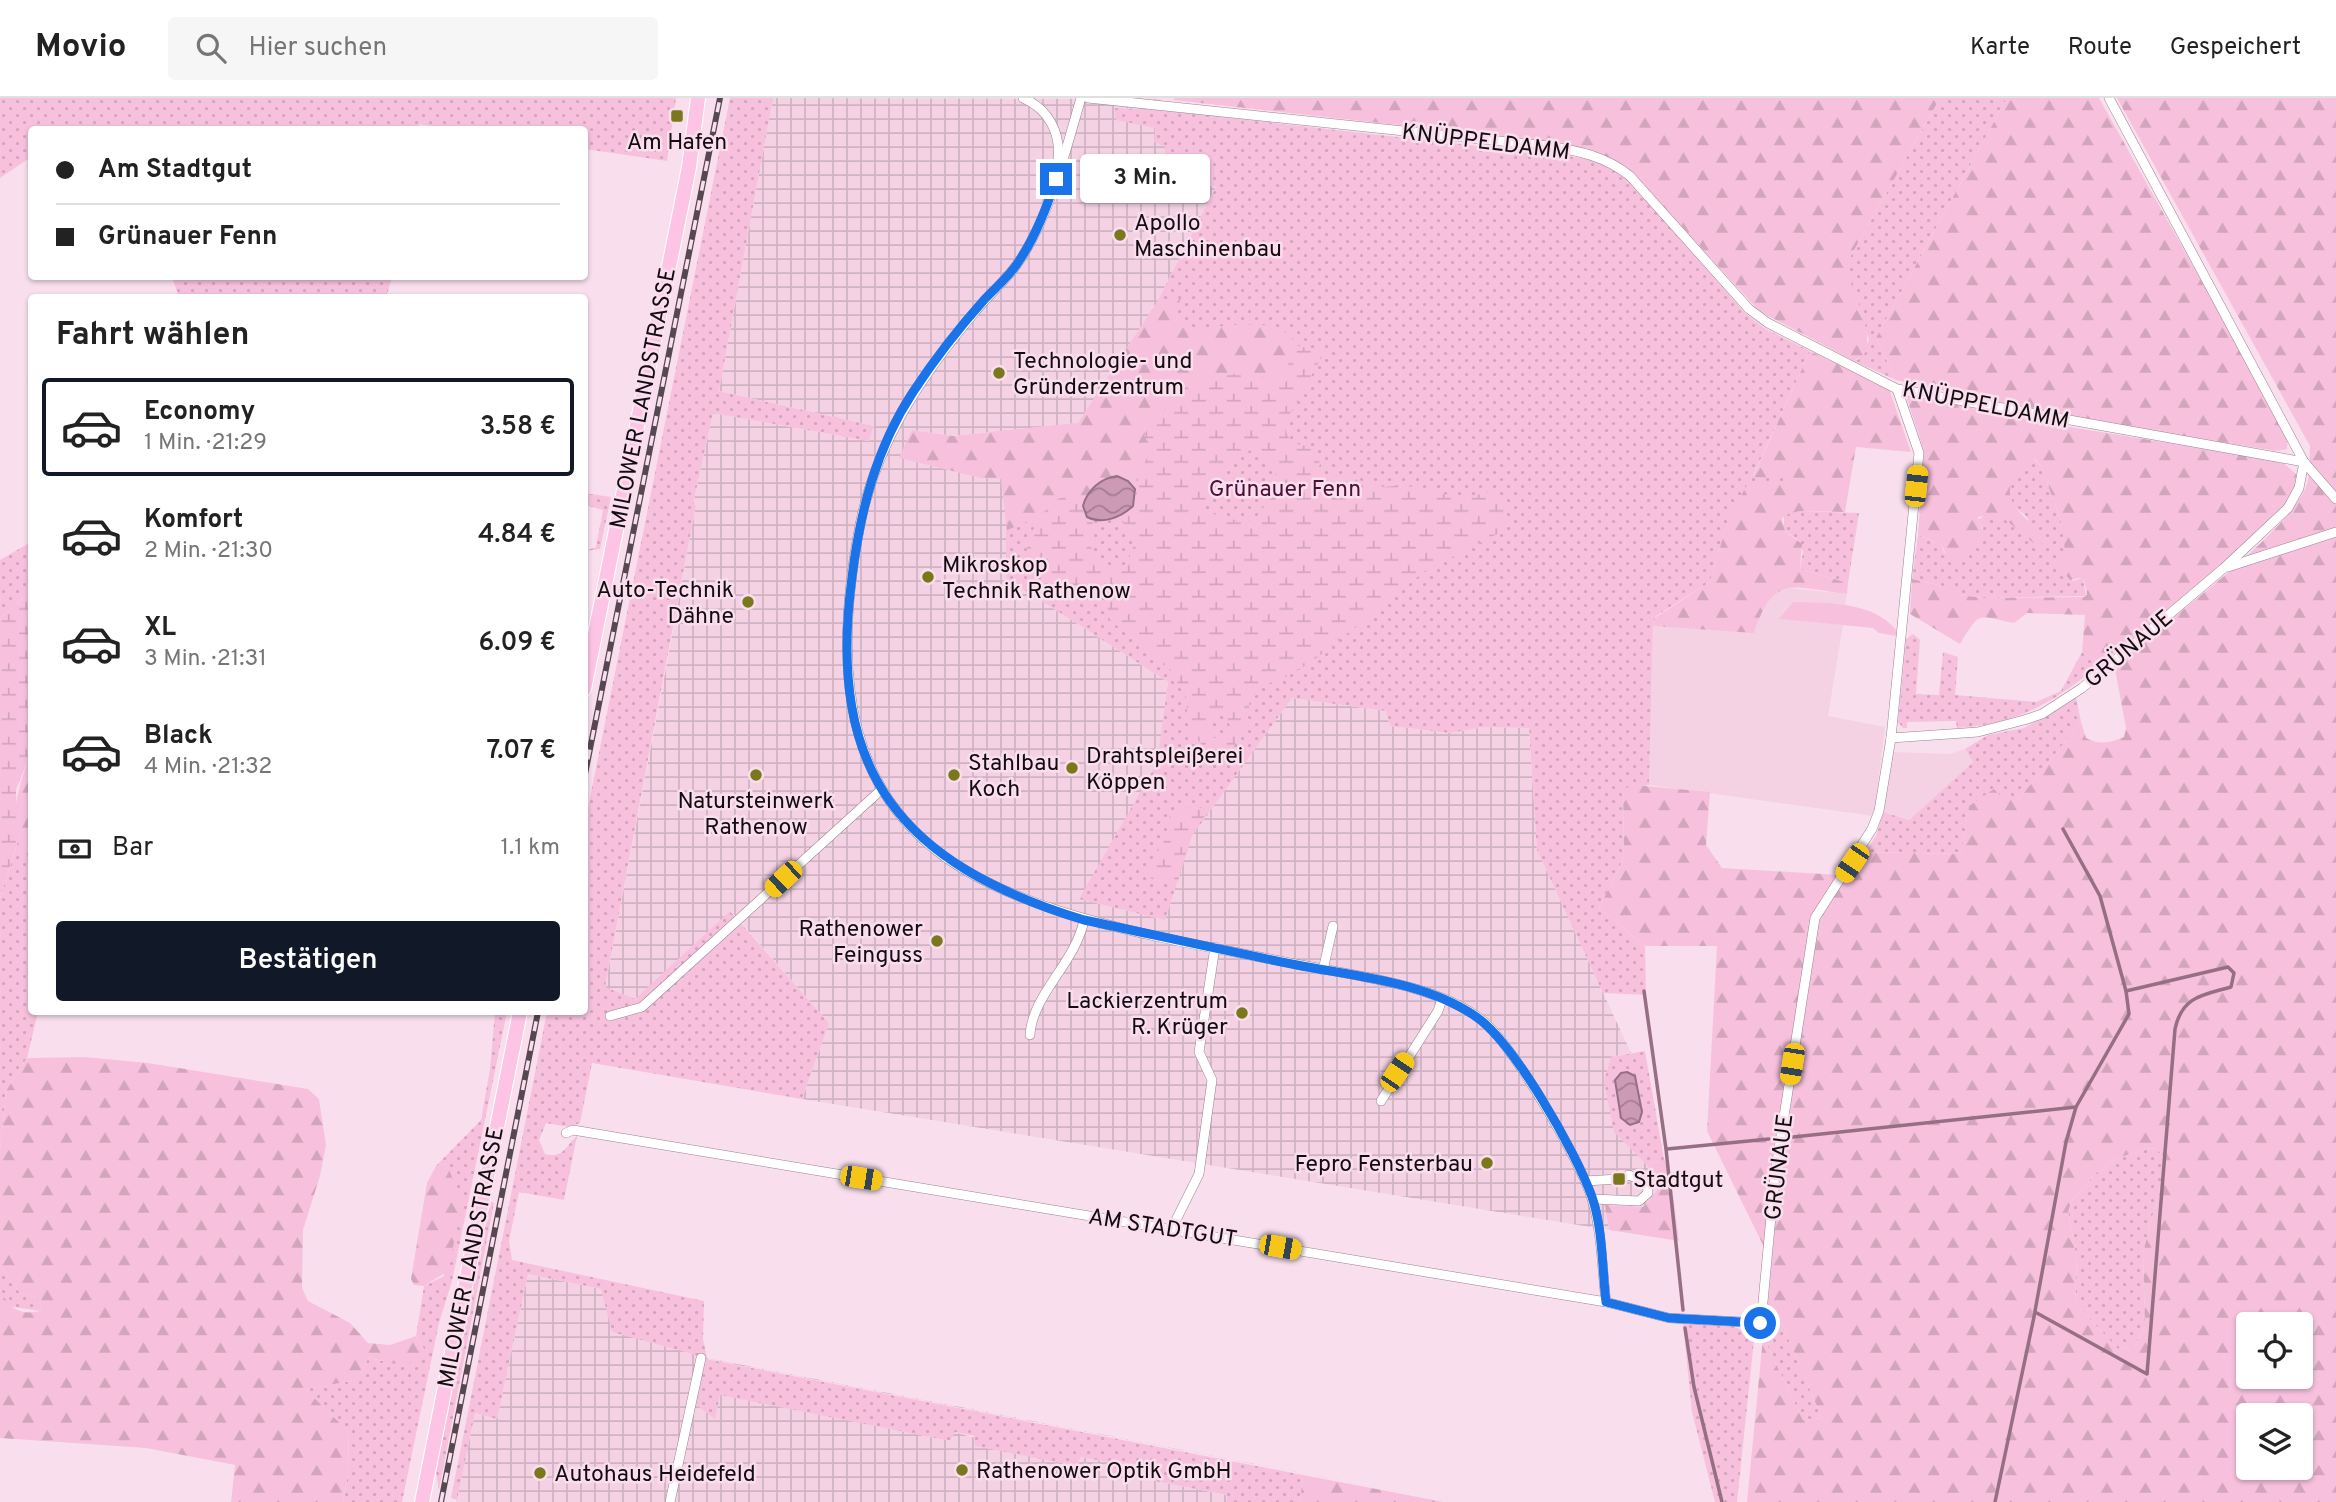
<!DOCTYPE html>
<html lang="de">
<meta charset="utf-8">
<style>
:root{--surface:#fff;--page:#f6f6f6;--text:#222;--muted:#767676;--line:#e0e0e0;--accent:#111827}
body{margin:0;font-family:Overpass,sans-serif;background:var(--page);color:var(--text);height:100vh;display:flex;flex-direction:column;font-size:26px;white-space:nowrap}
*{box-sizing:border-box;margin:0}
p{font-size:23px;color:var(--muted)}
.icon{flex:none;width:38px;height:38px;fill:none;stroke:currentColor;stroke-width:2;stroke-linecap:round;stroke-linejoin:round}
.map{position:relative;flex:1;overflow:hidden}
.panel{position:absolute;left:28px;top:196px;width:560px;height:721px;display:flex;flex-direction:column;background:var(--surface);border-radius:7px;box-shadow:0 2px 5px #0004}
.panel>*{flex:none}
.guide{position:absolute;left:28px;top:28px;width:560px;height:154px;border-radius:7px;box-shadow:0 2px 5px #0004;display:grid;align-content:center;height:154px;padding:0 28px;background:var(--surface)}
.controls{position:absolute;left:2236px;top:1214px;display:grid;gap:14px}
.controls a{display:grid;place-items:center;width:77px;height:77px;border-radius:7px;background:var(--surface);box-shadow:0 2px 5px #0004;font-size:35px}
.end{position:absolute;width:32px;height:32px;margin:-16px;border:9px solid #1a73e8;background:#fff;box-shadow:0 0 0 4px #fff}
.from{border-radius:50%}
.bubble{position:absolute;height:49px;border-radius:7px;background:var(--surface);box-shadow:0 2px 5px #0004;font-size:23px;font-weight:600;line-height:49px;text-align:center}
.car{position:absolute;width:21px;height:42px;margin:-21px -10px;border-radius:9px;box-shadow:0 0 5px 2px #0007;background:linear-gradient(#f5c518 24%,#345 0 40%,#f5c518 0 76%,#345 0 86%,#f5c518 0)}
.guide b{display:flex;align-items:center;gap:24px;height:66px;font-size:26px}
.guide b+b{border-top:2px solid var(--line)}
.guide i{width:18px;height:18px;background:var(--text)}
ul{padding:0;list-style:none}
li{display:flex;align-items:center;gap:21px;height:98px;margin:0 14px 10px;padding:0 14px;border:4px solid transparent;border-radius:7px}
li div{flex:1}
li b{display:block;font-size:26px}
li em{font-style:normal;font-weight:600}
li.on{border-color:var(--accent)}
li>.icon{width:63px;height:63px;stroke-width:1.5}
h2{padding:0 28px;font-size:32px;line-height:84px}
.pay{display:flex;align-items:center;gap:18px;height:77px;padding:0 28px;font-size:26px}
.pay p{margin-inline-start:auto}
.action{display:flex;gap:14px;margin-top:auto;padding:14px 28px}
.action a{flex:1;height:80px;border-radius:7px;background:var(--accent);color:#fff;font-size:28px;font-weight:600;line-height:80px;text-align:center}
header{display:flex;align-items:center;gap:42px;box-sizing:border-box;height:98px;padding:0 35px;background:var(--surface);border-bottom:2px solid var(--line)}
header strong{font-size:33px}
nav{display:flex;gap:38px;margin-inline-start:auto;font-size:24px}
.search{width:490px;height:63px;background:var(--page);display:flex;align-items:center;gap:18px;box-sizing:border-box;padding:0 24px;border-radius:7px;color:var(--muted);font-size:26px}
.map>svg:first-child{display:block}
</style>
<header>
<strong>Movio</strong>
<div class="search"><svg class="icon" aria-label="search" viewBox="0 0 24 24"><circle cx="10" cy="10" r="6"/><path d="M15 15l6 6"/></svg>Hier suchen</div>
<nav><a>Karte</a><a>Route</a><a>Gespeichert</a></nav>
</header>
<div class="map">
<svg width="2336" height="1404" viewBox="0 0 2336 1404">
<defs>
<pattern id="industrial-grid" width="8" height="8" patternUnits="userSpaceOnUse" patternTransform="scale(1.75)"><rect width="8" height="8" fill="#f4d2e4"/><path d="M0 4h8M4 0v8" fill="none" stroke="#d0b3c3"/></pattern>
<pattern id="grass-dots" width="8" height="8" patternUnits="userSpaceOnUse" patternTransform="scale(1.75)"><rect width="8" height="8" fill="#f7c1de"/><path d="M2 2h.1M6 6h.1" fill="none" stroke="#d3a5bd" stroke-width="1.8" stroke-linecap="round"/></pattern>
<pattern id="forest-firs" width="22" height="20" patternUnits="userSpaceOnUse" patternTransform="scale(1.75)"><rect width="22" height="20" fill="#f7c1de"/><path d="M5 1l3.5 6h-7zM16 11l3.5 6h-7z" fill="#d3a5bd"/></pattern>
<pattern id="wetland-marsh" width="20" height="14" patternUnits="userSpaceOnUse" patternTransform="scale(1.75)"><rect width="20" height="14" fill="#f7c1de"/><path d="M1 5h8M5 5V1M11 12h8M15 12V8" fill="none" stroke="#d3a5bd"/></pattern>
<pattern id="water-waves" width="16" height="10" patternUnits="userSpaceOnUse" patternTransform="scale(1.75)"><rect width="16" height="10" fill="#cd9ab6"/><path d="M0 5q4-4 8 0t8 0" fill="none" stroke="#a57c93"/></pattern>
</defs>
<rect width="100%" height="100%" fill="#f9dfed"/>
<g fill="#f4d2e4">
<polygon points="1788,490 1847,496 1845,507 1793,504 1780,521 1843,527 1828,618 1885,629 1874,718 1649,687 1653,528 1754,534 1764,504 1778,492"/>
<polygon points="1965,651 1973,664 1909,722 1883,714 1892,654 1950,656"/>
</g>
<g fill="url(#industrial-grid)">
<polygon points="773,0 1161,1 1161,12 1114,10 1155,30 1190,82 1216,89 1157,204 1078,325 953,338 912,332 981,380 1002,381 1006,403 1006,480 1168,584 1158,665 1080,801 1165,822 1191,738 1292,600 1386,613 1390,628 1450,635 1484,629 1529,630 1537,752 1631,955 1611,959 1614,1033 1647,1067 1657,1092 1643,1109 1605,1107 1609,1132 802,1001 829,925 731,813 635,902 605,889 666,570 696,407 693,406 713,315 869,343 874,328 719,293"/>
<polygon points="528,1176 601,1191 707,1260 1452,1404 707,1261 715,1320 720,1296 950,1343 954,1334 1077,1368 1081,1359 1108,1364 1113,1375 1227,1397 1226,1404 456,1404 475,1315 497,1321"/>
</g>
<g fill="url(#grass-dots)">
<polygon points="0,0 676,0 667,63 585,51 584,32 457,32 419,26 418,32 32,32 31,59 0,80"/>
<path d="M730 0H773L719 293 874 328 869 343 713 315 693 406 696 407 605 889 635 901 730 813 829 925 802 1001 592 965 580 1025 569 1029 546 1025 539 1042 545 1056C564 1061 566 1047 577 1038L564 1102 519 1094 509 1143 512 1162 704 1203 703 1241 707 1260 612 1234 601 1191 528 1176 497 1321 475 1315 457 1402 451 1400 547 914H584L585 725Z"/>
<polygon points="1940,0 2007,0 1876,240 1896,282 1854,263 1859,261 1869,242 1848,179 1849,161"/>
<polygon points="1114,10 1161,12 1592,61 1613,70 1628,82 1746,216 1766,231 1810,253 1753,378 1784,380 1783,385 1728,422 1710,484 1656,518 1653,528 1649,687 1623,691 1624,760 1599,810 1645,848 1646,897 1603,895 1537,752 1529,630 1484,629 1450,635 1390,628 1386,613 1292,600 1192,738 1165,822 1079,801 1157,665 1168,584 1006,480 1006,403 992,334 1078,325 1157,204 1216,89 1190,82 1165,65 1165,49 1154,44 1155,30 1116,22"/>
<polygon points="172,179 172,178 392,179 386,200 179,199"/>
<path d="M2034 361 2041 368 2061 423 2072 483 2083 480 2086 498 1983 500 1959 497 1943 488 1912 481 1918 437 1942 447 1944 455 1983 431 1978 422 1986 416 2006 422 2039 449C2035 440 2031 424 2025 417 2021 413 2016 412 2013 406 2003 389 2017 366 2034 361Z"/>
<polygon points="584,395 611,399 600,451 585,453 596,449 603,412 585,407"/>
<polygon points="1800,413 1859,415 1848,485 1800,471 1803,454 1799,443 1784,432 1784,417"/>
<polygon points="31,444 31,492 0,521 0,462"/>
<path d="M1913 536 1920 542 1916 596 1939 597 1943 554 1958 559 1955 597 2036 604 2061 593 2082 554 2101 566C2053 604 2020 626 1957 630L1956 623 1907 624V630H1903L1898 624 1906 541Z"/>
<polygon points="2076,599 2081,624 2018,702 1969,708 1961,756 1865,754 1876,738 1883,714 1909,722 1973,664 1965,651 1988,637 2024,630"/>
<polygon points="18,743 31,760 32,914 38,914 27,960 6,993 0,1053 0,800"/>
<polygon points="495,914 507,914 452,1183 439,1225 402,1404 343,1404 349,1370 348,1333 305,1291 352,1283 359,1278 369,1259 380,1263 424,1251 416,1238 424,1188 444,1178 447,1066 436,1068 481,1022 490,971"/>
<polygon points="1645,953 1664,1061 1647,1067 1614,1034 1604,983 1611,959"/>
<path d="M2150 1050C2159 1051 2164 1057 2166 1065L2143 1155 2145 1228 2135 1248 2118 1251 2075 1205 2077 1161 2068 1114 2071 1104 2096 1075 2117 1060Z"/>
<polygon points="488,1103 494,1105 439,1392 436,1374"/>
<polygon points="0,1168 20,1195 37,1200 42,1207 40,1213 8,1208 0,1192"/>
<polygon points="1769,1195 1822,1320 1803,1322 1763,1239"/>
<path d="M1683 1226C1703 1225 1743 1223 1754 1242L1737 1404H1715L1692 1314Z"/>
<polygon points="706,1261 1303,1377 1300,1404 1226,1404 1227,1397 1113,1375 1108,1364 1081,1359 1076,1368 975,1348 974,1338 955,1334 950,1343 720,1297 715,1321 695,1306"/>
</g>
<g fill="url(#forest-firs)" fill-rule="evenodd">
<path d="M1175 0H1940L1849 161C1847 192 1877 231 1864 257L1854 263 1759 213 1634 76C1608 55 1583 49 1550 44L1173 2Z"/>
<polygon points="2007,0 2099,0 2288,338 2287,351 2276,353 2056,317 1896,282 1876,240"/>
<path d="M2117 0H2336V1404H1747L1763 1239 1803 1322 1822 1320 1769 1195 1779 1080 1818 820 1865 754 1961 756 1969 708 1994 691 2005 702H2018L2081 624 2086 640C2100 647 2110 645 2124 639L2126 630 2114 566C2157 531 2291 434 2307 386 2310 375 2309 360 2310 348ZM2150 1050C2159 1051 2164 1057 2166 1065L2143 1155 2145 1228 2135 1248 2118 1251 2075 1205 2077 1161 2068 1114 2071 1104 2096 1075 2117 1060ZM2249 1227H2301V1279H2249ZM2249 1318H2301V1370H2249Z"/>
<path d="M1181 200 1175 214 1191 230C1216 232 1285 213 1295 247L1285 278 1276 282 1266 280 1173 298 1164 313 1152 323 1151 356 1133 388 1129 383 1108 380 1088 395 1083 408 1072 400 1047 408 1039 419 1007 432 1001 381 981 380 899 360 912 332 953 338 1078 325 1157 204Z"/>
<path d="M1810 253 1889 291 1911 354 1856 349 1845 414 1800 413 1785 417 1782 421 1785 433 1802 446 1800 471 1848 485 1847 496C1793 490 1774 474 1754 535L1653 528 1656 519 1710 484 1728 422 1748 385H1783V380L1753 379Z"/>
<path d="M1909 297 2051 326 2281 363 2296 376C2298 387 2290 402 2282 410 2229 468 2162 516 2101 566L2082 554 2085 517 2027 515 2014 525C1976 517 1980 513 1960 546L1910 516 1912 481 1943 488 1960 497 1983 500 2084 499 2087 497 2084 482 2080 480 2070 482 2056 465 2057 462 2066 460 2061 423 2041 368 2035 361C2026 364 2018 371 2014 379 1999 404 2028 421 2044 437L2045 442 2038 449 2006 422H1995L1989 417 1978 419 1983 434C1971 450 1969 464 1947 459L1942 447 1918 437 1924 353 1906 298Z"/>
<path d="M31 654V760C0 742 21 679 31 654Z"/>
<polygon points="1634,687 1710,694 1706,747 1722,770 1839,777 1812,818 1765,1151 1707,1033 1717,848 1645,848 1599,810 1624,760 1623,691"/>
<path d="M84 959 148 965 308 991 319 1001 326 1047 320 1078 303 1132 302 1190 308 1203 350 1225 368 1245 390 1247 416 1238 424 1251C417 1274 385 1265 369 1259L359 1278 352 1283 305 1291 348 1333 349 1370 343 1404H231L235 1367 146 1350 0 1340V1192C9 1209 18 1218 40 1213L42 1207 37 1200 20 1195 0 1168V1053L6 993 27 960Z"/>
<polygon points="1664,1061 1670,1073 1679,1143 1609,1132 1605,1107 1643,1109 1657,1092 1647,1067"/>
<polygon points="447,1066 462,1106 448,1173 424,1188 414,1187 411,1181 427,1085 436,1068"/>
<polygon points="1303,1377 1444,1404 1300,1404"/>
</g>
<g fill="url(#wetland-marsh)" fill-rule="evenodd">
<path d="M1295 247 1324 255 1284 327C1291 353 1297 342 1315 352L1320 366 1317 376 1344 378 1384 389 1404 387 1462 400 1490 394 1501 402 1506 418 1501 434 1425 473 1313 563 1284 580 1259 589 1250 601 1247 626 1224 665 1214 661 1192 635 1188 626 1186 599 1171 573 1110 522 1105 496 1087 500 1077 499 1030 472C1013 445 1063 370 1083 409 1085 412 1086 416 1087 419L1093 422 1091 449 1095 461 1107 468 1127 467 1134 446 1122 422 1136 408 1138 378 1152 350 1144 338 1152 323 1164 313 1183 287 1205 279 1234 276H1250L1276 282 1284 278ZM1252 352 1275 372V393L1255 421 1242 424 1203 413 1202 408 1232 358ZM1225 612 1231 632 1221 640H1214L1210 636 1207 624 1217 613Z"/>
<polygon points="31,492 31,654 16,692 18,743 0,800 0,521"/>
<path d="M1177 709 1210 710 1191 738 1178 784 1158 786 1147 777C1148 762 1159 754 1165 741 1169 730 1167 716 1177 709Z"/>
</g>
<path fill="#f7c1de" d="M1793 504C1827 505 1873 503 1896 532V538L1879 535 1873 530 1779 521Z"/>
<g fill="url(#water-waves)" stroke="#966f84" stroke-width="2">
<path d="M1117 378 1128 383 1135 391 1133 408C1121 419 1103 427 1087 419L1083 408C1087 392 1101 380 1117 378Z"/>
<polygon points="1627,974 1635,978 1642,1014 1639,1024 1630,1027 1621,1020 1615,982 1621,975"/>
</g>
<g fill="none" stroke-linecap="round" stroke-linejoin="round">
<g stroke="#966f84" stroke-width="3.5">
<polyline points="1644,893 1666,1051 1683,1212"/>
<polyline points="1793,1039 2076,1009 2129,916 2126,893 2100,798 2063,731"/>
<polyline points="1667,1051 1769,1041"/>
<polyline points="2035,1213 2066,1044 2076,1009"/>
<polyline points="1685,1230 1694,1289 1722,1404"/>
<path d="M1995 1404 2035 1214 2147 1276 2175 931C2182 898 2203 897 2231 889L2234 875 2228 869 2126 893"/>
</g>
<g stroke="#9a828f" stroke-width="10">
<g id="street">
<path d="M1023 0C1048 11 1061 34 1058 62"/>
<path d="M1081 0C1065 54 1051 115 1020 162 1007 182 988 197 974 215 921 278 876 345 860 427 790 787 1019 812 1301 867 1356 878 1439 887 1483 923 1513 948 1581 1063 1592 1101 1602 1133 1602 1171 1606 1204"/>
<path d="M1088 0 1548 48C1579 53 1605 58 1630 78L1749 211 1768 225 1897 291 2304 364"/>
<polyline points="2109,0 2304,364 2336,401"/>
<polyline points="2228,469 2336,434"/>
<polyline points="1891,640 1978,634 2024,622 2042,616 2082,590 2224,470 2288,410 2299,390 2304,364"/>
<polyline points="1323,872 1333,828"/>
<polyline points="610,918 642,909 881,692"/>
<path d="M1030 937C1032 897 1076 864 1084 822"/>
<polyline points="1381,1003 1438,913 1442,901"/>
<polyline points="566,1035 573,1032 1606,1204 1669,1220 1761,1225 1775,1076 1815,820 1872,731 1879,713 1891,640 1919,355 1897,291"/>
<polyline points="1585,1083 1619,1081 1629,1077 1647,1085 1648,1095 1639,1103 1593,1101"/>
<polyline points="1172,1130 1199,1076 1212,982 1199,954 1215,849"/>
<polyline points="670,1404 701,1260"/>
</g>
</g>
<g stroke="#fff" stroke-width="16">
<g id="primary">
<polyline points="584,591 689,69 698,0"/>
<polyline points="422,1404 520,914"/>
</g>
</g>
<use href="#street" stroke="#fff" stroke-width="9"/>
<use href="#primary" stroke="#fec4e5" stroke-width="14"/>
<g stroke="#564850" stroke-width="6">
<g id="rail">
<polyline points="584,681 720,0"/>
<polyline points="441,1404 538,914"/>
</g>
</g>
<use href="#rail" stroke="#f9dfed" stroke-width="3.5" stroke-dasharray="10" stroke-linecap="butt"/>
</g>
<g fill="none" stroke-linecap="round" stroke-linejoin="round">
<path stroke="#1a73e8" stroke-width="9" d="M1056 81C1047 109 1036 138 1019 163 1010 178 996 189 984 202 958 231 934 262 913 294 876 350 860 414 852 479 826 675 901 766 1084 822 1155 837 1226 853 1297 867 1354 878 1426 884 1475 918 1513 943 1576 1054 1592 1099 1603 1131 1602 1170 1606 1204L1669 1220 1760 1225"/>
</g>
<g fill="#7a771d" stroke="#f9dfed" stroke-width="2.5">
<rect x="670" y="11" width="14" height="14" rx="3.5"/>
<circle cx="1120" cy="137" r="7"/>
<circle cx="999" cy="275" r="7"/>
<circle cx="928" cy="479" r="7"/>
<circle cx="748" cy="504" r="7"/>
<circle cx="1072" cy="670" r="7"/>
<circle cx="756" cy="677" r="7"/>
<circle cx="954" cy="677" r="7"/>
<circle cx="937" cy="843" r="7"/>
<circle cx="1242" cy="915" r="7"/>
<circle cx="1487" cy="1065" r="7"/>
<rect x="1612" y="1074" width="14" height="14" rx="3.5"/>
<circle cx="962" cy="1372" r="7"/>
<circle cx="540" cy="1375" r="7"/>
</g>
<g text-anchor="middle" stroke-width="5" stroke-linejoin="round" paint-order="stroke">
<g font-size="23" fill="#140c11" stroke="#f9dfed" text-anchor="start">
<text x="677" y="51" text-anchor="middle">Am Hafen</text>
<text x="1134" y="132">Apollo<tspan x="1134" dy="26">Maschinenbau</tspan></text>
<text x="1013" y="270">Technologie- und<tspan x="1013" dy="26">Gründerzentrum</tspan></text>
<text x="942" y="474">Mikroskop<tspan x="942" dy="26">Technik Rathenow</tspan></text>
<text x="734" y="499" text-anchor="end">Auto-Technik<tspan x="734" dy="26">Dähne</tspan></text>
<text x="1086" y="665">Drahtspleißerei<tspan x="1086" dy="26">Köppen</tspan></text>
<text x="968" y="672">Stahlbau<tspan x="968" dy="26">Koch</tspan></text>
<text x="756" y="710" text-anchor="middle">Natursteinwerk<tspan x="756" dy="26">Rathenow</tspan></text>
<text x="923" y="838" text-anchor="end">Rathenower<tspan x="923" dy="26">Feinguss</tspan></text>
<text x="1228" y="910" text-anchor="end">Lackierzentrum<tspan x="1228" dy="26">R. Krüger</tspan></text>
<text x="1473" y="1073" text-anchor="end">Fepro Fensterbau</text>
<text x="1633" y="1089">Stadtgut</text>
<text x="976" y="1380">Rathenower Optik GmbH</text>
<text x="554" y="1383">Autohaus Heidefeld</text>
</g>
<g font-size="23" fill="#140c11" stroke="#f9dfed">
<text transform="translate(1486 43) rotate(7)" y="8">KNÜPPELDAMM</text>
<text transform="translate(642 300) rotate(-79)" y="8">MILOWER LANDSTRASSE</text>
<text transform="translate(1986 306) rotate(11)" y="8">KNÜPPELDAMM</text>
<text transform="translate(2128 550) rotate(-40)" y="8">GRÜNAUE</text>
<text transform="translate(1778 1069) rotate(-83)" y="8">GRÜNAUE</text>
<text transform="translate(1163 1129) rotate(9)" y="8">AM STADTGUT</text>
<text transform="translate(470 1159) rotate(-79)" y="8">MILOWER LANDSTRASSE</text>
</g>
<g font-size="23" fill="#4c0f37" stroke="#f9dfed">
<text x="1285" y="398">Grünauer Fenn</text>
</g>
</g>
</svg>
<div class="controls">
<a><svg class="icon" aria-label="locate" viewBox="0 0 24 24"><circle cx="12" cy="12" r="6"/><path d="M12 2v4M12 18v4M2 12h4M18 12h4"/></svg></a>
<a><svg class="icon" aria-label="layers" viewBox="0 0 24 24"><path d="M12 4l9 5-9 5-9-5zM3 14l9 5 9-5"/></svg></a>
</div>
<i class="end from" style="left:1760px;top:1225px"></i>
<i class="end" style="left:1056px;top:81px"></i>
<div class="bubble" style="left:1080px;top:56px;width:130px">3 Min.</div>
<i class="car" style="left:1916px;top:388px;rotate:6deg"></i>
<i class="car" style="left:1852px;top:765px;rotate:214deg"></i>
<i class="car" style="left:783px;top:781px;rotate:227deg"></i>
<i class="car" style="left:1792px;top:966px;rotate:189deg"></i>
<i class="car" style="left:1397px;top:974px;rotate:34deg"></i>
<i class="car" style="left:861px;top:1080px;rotate:99deg"></i>
<i class="car" style="left:1280px;top:1149px;rotate:100deg"></i>
<div class="guide">
<b><i class="from"></i>Am Stadtgut</b>
<b><i></i>Grünauer Fenn</b>
</div>
<section class="panel">
<h2>Fahrt wählen</h2>
<ul>
<li class="on"><svg class="icon" aria-label="car" viewBox="0 0 24 24"><path d="M5 17H2v-5l4-1 3-4h7l3 4 3 1v5h-3M9 17h6M6 11h13"/><circle cx="7" cy="17" r="2"/><circle cx="17" cy="17" r="2"/></svg><div><b>Economy</b><p>1 Min. · 21:29</p></div><em>3.58 €</em></li>
<li><svg class="icon" aria-label="car" viewBox="0 0 24 24"><path d="M5 17H2v-5l4-1 3-4h7l3 4 3 1v5h-3M9 17h6M6 11h13"/><circle cx="7" cy="17" r="2"/><circle cx="17" cy="17" r="2"/></svg><div><b>Komfort</b><p>2 Min. · 21:30</p></div><em>4.84 €</em></li>
<li><svg class="icon" aria-label="car" viewBox="0 0 24 24"><path d="M5 17H2v-5l4-1 3-4h7l3 4 3 1v5h-3M9 17h6M6 11h13"/><circle cx="7" cy="17" r="2"/><circle cx="17" cy="17" r="2"/></svg><div><b>XL</b><p>3 Min. · 21:31</p></div><em>6.09 €</em></li>
<li><svg class="icon" aria-label="car" viewBox="0 0 24 24"><path d="M5 17H2v-5l4-1 3-4h7l3 4 3 1v5h-3M9 17h6M6 11h13"/><circle cx="7" cy="17" r="2"/><circle cx="17" cy="17" r="2"/></svg><div><b>Black</b><p>4 Min. · 21:32</p></div><em>7.07 €</em></li>
</ul>
<div class="pay"><svg class="icon" aria-label="cash" viewBox="0 0 24 24"><path d="M3 7h18v10H3z"/><circle cx="12" cy="12" r="2"/></svg>Bar<p>1.1 km</p></div>
<div class="action"><a>Bestätigen</a></div>
</section>
</div>
